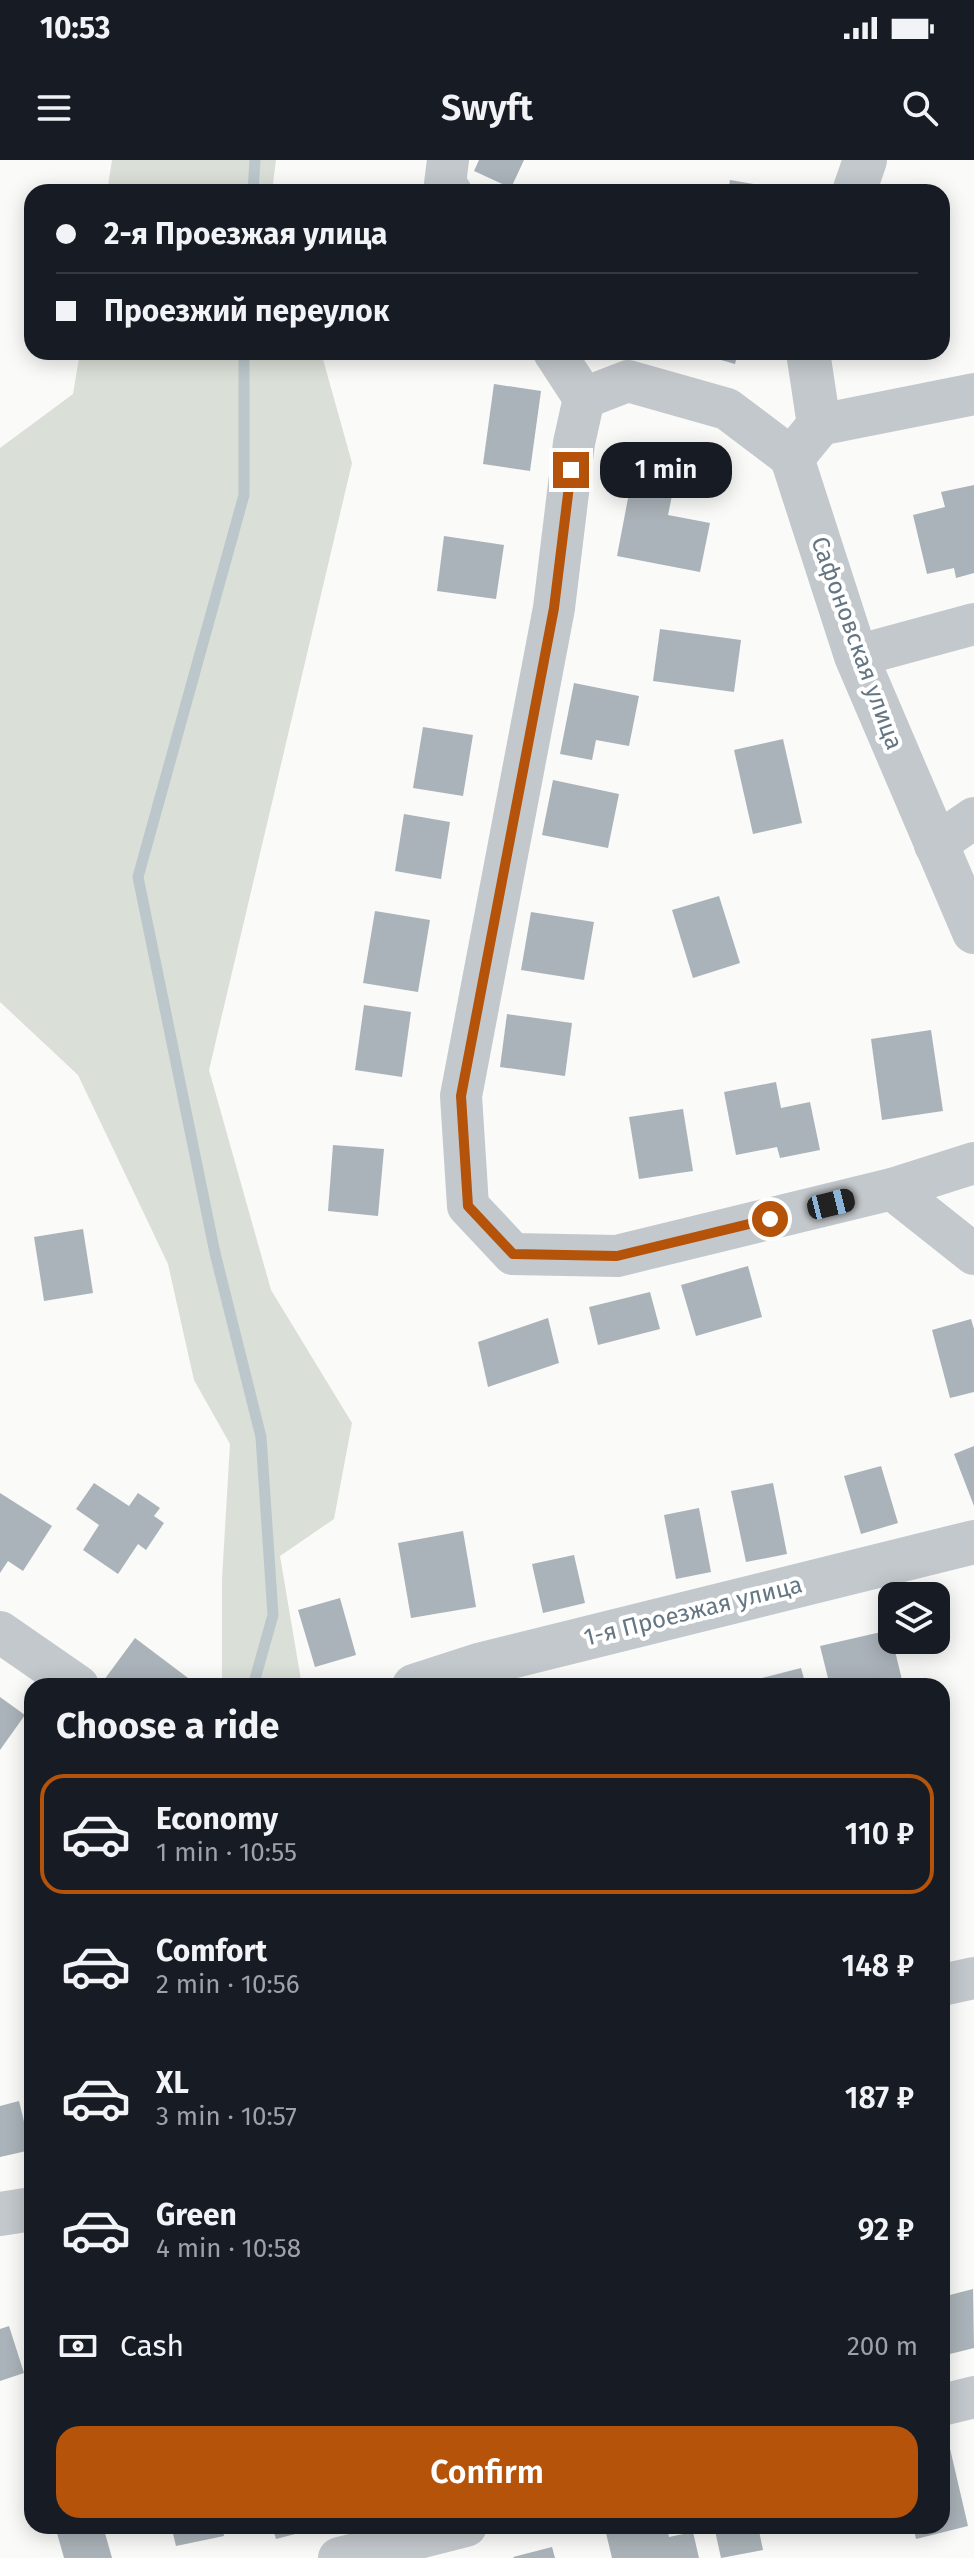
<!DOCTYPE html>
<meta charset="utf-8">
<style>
:root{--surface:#171b24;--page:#20242c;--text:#f1f3f6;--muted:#9ea1a6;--line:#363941;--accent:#b45309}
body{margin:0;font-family:"Fira Sans",sans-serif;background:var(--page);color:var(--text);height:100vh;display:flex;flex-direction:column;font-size:30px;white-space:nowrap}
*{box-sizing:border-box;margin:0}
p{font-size:26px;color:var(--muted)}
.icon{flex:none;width:44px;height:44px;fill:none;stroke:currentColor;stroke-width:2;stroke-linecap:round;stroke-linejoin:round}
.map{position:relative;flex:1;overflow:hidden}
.details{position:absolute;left:24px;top:1518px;width:926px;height:856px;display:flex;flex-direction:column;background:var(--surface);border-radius:24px;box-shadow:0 4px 20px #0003}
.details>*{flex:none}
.guide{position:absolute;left:24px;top:24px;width:926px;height:176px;border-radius:24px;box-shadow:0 4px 20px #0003;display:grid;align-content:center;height:176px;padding:0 32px;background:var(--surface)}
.controls{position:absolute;left:878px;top:1422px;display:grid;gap:16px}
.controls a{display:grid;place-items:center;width:72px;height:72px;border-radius:16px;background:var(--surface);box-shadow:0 4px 20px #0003;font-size:40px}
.end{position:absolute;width:36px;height:36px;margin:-18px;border:10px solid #b45309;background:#fff;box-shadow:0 0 0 4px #fff}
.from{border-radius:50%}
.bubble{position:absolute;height:56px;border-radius:24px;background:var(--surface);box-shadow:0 4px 20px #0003;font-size:26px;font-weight:600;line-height:56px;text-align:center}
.car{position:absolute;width:24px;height:48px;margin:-24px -12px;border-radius:10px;box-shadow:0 0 6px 2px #0007;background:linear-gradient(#222 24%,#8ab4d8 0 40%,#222 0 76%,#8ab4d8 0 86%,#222 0)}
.guide b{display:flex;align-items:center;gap:28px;height:76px;font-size:30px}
.guide b+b{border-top:2px solid var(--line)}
.guide i{width:20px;height:20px;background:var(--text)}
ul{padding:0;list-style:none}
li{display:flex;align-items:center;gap:24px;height:120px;margin:0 16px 12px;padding:0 16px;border:4px solid transparent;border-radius:24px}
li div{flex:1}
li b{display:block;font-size:30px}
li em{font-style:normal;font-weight:600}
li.current{border-color:var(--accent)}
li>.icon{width:72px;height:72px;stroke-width:1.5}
h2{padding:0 32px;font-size:36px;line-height:96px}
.pay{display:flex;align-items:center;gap:20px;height:88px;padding:0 32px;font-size:30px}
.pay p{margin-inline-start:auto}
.primary-button{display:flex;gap:16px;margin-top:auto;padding:16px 32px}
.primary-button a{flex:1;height:92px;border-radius:24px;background:var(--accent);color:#fff;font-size:32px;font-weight:600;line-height:92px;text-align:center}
.status{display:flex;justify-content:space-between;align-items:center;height:56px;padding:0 40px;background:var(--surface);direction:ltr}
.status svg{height:22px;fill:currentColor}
header{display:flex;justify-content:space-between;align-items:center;height:104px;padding:0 32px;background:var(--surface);font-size:36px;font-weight:600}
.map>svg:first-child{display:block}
</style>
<div class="status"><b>10:53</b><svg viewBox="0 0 49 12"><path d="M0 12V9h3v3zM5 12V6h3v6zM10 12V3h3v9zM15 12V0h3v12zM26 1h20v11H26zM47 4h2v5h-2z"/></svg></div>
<header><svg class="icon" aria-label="menu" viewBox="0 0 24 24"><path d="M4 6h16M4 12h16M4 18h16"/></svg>Swyft<svg class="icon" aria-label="search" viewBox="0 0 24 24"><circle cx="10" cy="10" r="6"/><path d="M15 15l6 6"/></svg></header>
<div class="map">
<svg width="974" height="2398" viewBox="0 0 974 2398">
<rect width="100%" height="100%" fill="#fafaf8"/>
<g fill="#dadfd7">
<polygon points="112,0 276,0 273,23 276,32 107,32"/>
<polygon points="80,192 321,192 352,303 209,910 271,1130 352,1263 334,1359 280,1396 302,1526 222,1526 222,1419 230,1284 194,1220 168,1104 78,915 0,842 0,288 73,234"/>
</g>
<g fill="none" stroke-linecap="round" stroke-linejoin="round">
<g stroke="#bbc7cb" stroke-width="11">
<polyline points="253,32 255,0"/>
<polyline points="244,192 244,335 138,717 215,1093 261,1277 273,1455 253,1526"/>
</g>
</g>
<g fill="#aab3b9">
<polygon points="479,0 524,0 511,28 474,11"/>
<polygon points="730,20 784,29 784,32 728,32"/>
<polygon points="693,192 738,192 735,204"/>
<polygon points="494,224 541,231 530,311 483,304"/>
<polygon points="633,312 675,321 668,355 710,363 700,412 617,396"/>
<polygon points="974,325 974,413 956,418 954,408 927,414 913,355 945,347 941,332"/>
<polygon points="444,376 504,385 496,439 437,431"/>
<polygon points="660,469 741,480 734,532 653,521"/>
<polygon points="574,523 639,536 629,586 596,580 592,600 560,594"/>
<polygon points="423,567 473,575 463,636 413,628"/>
<polygon points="783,579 802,663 753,674 734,590"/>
<polygon points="553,620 619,634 608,688 542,675"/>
<polygon points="404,654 450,662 441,719 395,711"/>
<polygon points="719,736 740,803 693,818 672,750"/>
<polygon points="375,751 430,760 418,832 363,823"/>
<polygon points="531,752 594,762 584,820 521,810"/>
<polygon points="364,845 411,852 402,917 355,910"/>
<polygon points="507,854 572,863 565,916 500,907"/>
<polygon points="931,870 943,951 882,960 871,879"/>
<polygon points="776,922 781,948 810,942 820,990 780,998 777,987 736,995 724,932"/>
<polygon points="683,949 693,1011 639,1019 629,957"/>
<polygon points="333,985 384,989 378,1056 328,1051"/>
<polygon points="83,1069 93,1133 44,1141 34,1077"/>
<polygon points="748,1106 762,1157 696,1176 681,1125"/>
<polygon points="650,1132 660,1169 598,1185 589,1147"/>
<polygon points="548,1158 559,1203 488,1227 478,1182"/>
<polygon points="971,1159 974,1169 974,1232 950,1238 932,1170"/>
<polygon points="974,1286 974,1346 954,1294"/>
<polygon points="881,1306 898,1363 861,1374 844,1316"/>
<polygon points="94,1323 129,1346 138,1333 160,1348 154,1356 164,1363 146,1390 138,1384 118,1414 83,1390 99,1365 76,1349"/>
<polygon points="773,1323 787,1394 746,1402 731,1331"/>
<polygon points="0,1333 52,1366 23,1411 8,1401 0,1413"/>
<polygon points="699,1348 711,1412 676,1419 664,1355"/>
<polygon points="463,1371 476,1447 411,1458 398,1383"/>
<polygon points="574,1395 585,1443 543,1453 532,1404"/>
<polygon points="340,1438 356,1495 315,1507 298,1450"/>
<polygon points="890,1470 902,1520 877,1526 830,1526 820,1486"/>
<polygon points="135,1478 192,1521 189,1526 112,1526 104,1520"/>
<polygon points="801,1508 806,1526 735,1526 735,1525"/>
<polygon points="0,1537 25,1555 0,1590"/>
<polygon points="19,1941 31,1990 0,1997 0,1946"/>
<polygon points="973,2129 974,2188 942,2196 942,2137"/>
<polygon points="9,2166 24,2213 0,2221 0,2169"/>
<polygon points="948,2280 968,2366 916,2379 913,2366 942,2366 942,2281"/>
<polygon points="55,2366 103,2366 112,2398 64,2398"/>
<polygon points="171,2366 222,2366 224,2376 176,2386"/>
<polygon points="272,2366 322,2366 322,2367 276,2379"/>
<polygon points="616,2366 667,2366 669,2377 693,2372 699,2398 612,2398 605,2369"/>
<polygon points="714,2366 758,2366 763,2390 721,2398"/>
<polygon points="552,2387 555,2398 514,2398 513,2397"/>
</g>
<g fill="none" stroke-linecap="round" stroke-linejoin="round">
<g stroke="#c3c8cc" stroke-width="42">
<polyline points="448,0 445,24 451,32"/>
<polyline points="554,192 584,238 574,283 554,448 461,936 468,1046 513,1094 617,1096 892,1029 974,1003"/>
<polyline points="584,238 628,221 727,249 792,298"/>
<polyline points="819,265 974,234"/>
<polyline points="856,496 974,464"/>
<polyline points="935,685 974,658"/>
<polyline points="892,1029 974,1094"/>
<polyline points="0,1472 78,1526"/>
<polyline points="942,1825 974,1818"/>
<polyline points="942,2245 974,2237"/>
<polyline points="339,2398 466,2366"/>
</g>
<g stroke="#c3c8cc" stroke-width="44">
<polyline points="854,32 865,0"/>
<polyline points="808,192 819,265 792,298 856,496 974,772"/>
<polyline points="414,1526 482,1504 974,1382"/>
<polyline points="0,2054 32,2049"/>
</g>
</g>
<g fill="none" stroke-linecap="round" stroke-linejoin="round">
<polyline stroke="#b45309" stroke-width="10" points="571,310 554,448 461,936 468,1046 513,1094 617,1096 770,1059"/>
</g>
<g text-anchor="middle" stroke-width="8" stroke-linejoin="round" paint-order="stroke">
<g font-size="24" fill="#657683" stroke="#fff">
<text transform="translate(857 483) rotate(70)" y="8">Сафоновская улица</text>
<text transform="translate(693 1451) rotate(-14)" y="8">1-я Проезжая улица</text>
</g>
</g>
</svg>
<div class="controls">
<a><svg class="icon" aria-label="layers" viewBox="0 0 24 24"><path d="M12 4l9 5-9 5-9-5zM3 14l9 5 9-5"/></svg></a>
</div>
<i class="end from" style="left:770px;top:1059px"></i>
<i class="end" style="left:571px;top:310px"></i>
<div class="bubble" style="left:600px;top:282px;width:132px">1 min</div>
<i class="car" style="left:831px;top:1044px;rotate:76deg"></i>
<div class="guide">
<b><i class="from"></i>2-я Проезжая улица</b>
<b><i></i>Проезжий переулок</b>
</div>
<section class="details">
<h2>Choose a ride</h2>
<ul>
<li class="current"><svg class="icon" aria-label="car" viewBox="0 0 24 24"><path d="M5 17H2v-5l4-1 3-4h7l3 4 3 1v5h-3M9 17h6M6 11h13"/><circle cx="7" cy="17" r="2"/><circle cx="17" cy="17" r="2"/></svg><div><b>Economy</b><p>1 min · 10:55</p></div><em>110 ₽</em></li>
<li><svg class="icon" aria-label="car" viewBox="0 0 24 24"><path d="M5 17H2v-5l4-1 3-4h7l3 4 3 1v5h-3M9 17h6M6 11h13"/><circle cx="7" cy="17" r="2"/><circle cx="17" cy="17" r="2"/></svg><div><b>Comfort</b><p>2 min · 10:56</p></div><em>148 ₽</em></li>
<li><svg class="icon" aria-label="car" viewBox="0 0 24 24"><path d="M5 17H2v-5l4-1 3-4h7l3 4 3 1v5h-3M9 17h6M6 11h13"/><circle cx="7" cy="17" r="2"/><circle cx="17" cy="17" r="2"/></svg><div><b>XL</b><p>3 min · 10:57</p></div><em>187 ₽</em></li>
<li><svg class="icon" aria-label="car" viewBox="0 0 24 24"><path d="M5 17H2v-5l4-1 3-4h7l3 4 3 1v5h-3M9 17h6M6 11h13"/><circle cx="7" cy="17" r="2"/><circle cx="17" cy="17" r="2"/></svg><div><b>Green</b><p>4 min · 10:58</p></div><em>92 ₽</em></li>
</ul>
<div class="pay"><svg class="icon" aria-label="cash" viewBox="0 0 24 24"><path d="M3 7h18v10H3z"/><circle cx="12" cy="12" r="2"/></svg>Cash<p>200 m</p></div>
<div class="primary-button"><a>Confirm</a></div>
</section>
</div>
